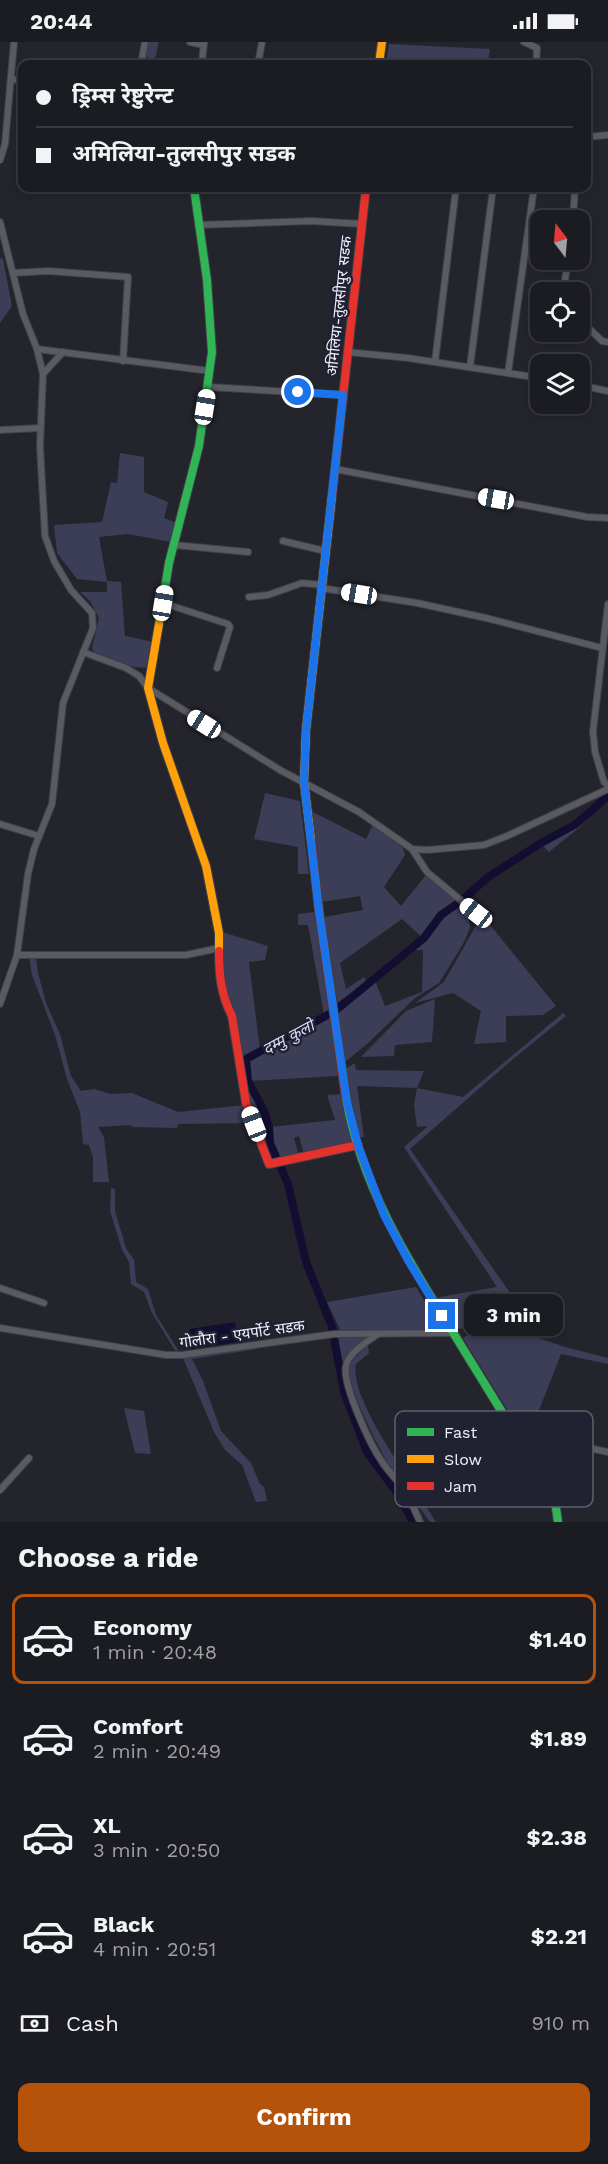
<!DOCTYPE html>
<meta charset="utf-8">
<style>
:root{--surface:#1b1b22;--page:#24242a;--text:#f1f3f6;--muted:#a0a1a5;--line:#393940;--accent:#b45309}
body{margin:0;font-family:"Work Sans","Noto Sans Devanagari",sans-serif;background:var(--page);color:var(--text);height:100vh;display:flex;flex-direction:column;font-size:22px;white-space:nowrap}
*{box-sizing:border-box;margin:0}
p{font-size:20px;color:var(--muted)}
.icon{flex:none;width:33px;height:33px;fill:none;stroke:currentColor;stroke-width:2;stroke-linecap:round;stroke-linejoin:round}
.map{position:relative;height:1480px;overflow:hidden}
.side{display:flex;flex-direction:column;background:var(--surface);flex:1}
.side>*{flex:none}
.banner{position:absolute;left:18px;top:18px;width:573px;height:132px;border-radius:12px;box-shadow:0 3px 9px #0003,0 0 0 2px var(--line);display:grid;align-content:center;height:132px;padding:0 18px;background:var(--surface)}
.needle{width:39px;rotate:344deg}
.controls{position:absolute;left:530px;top:168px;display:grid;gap:12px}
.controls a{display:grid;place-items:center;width:60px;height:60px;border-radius:12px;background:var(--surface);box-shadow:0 3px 9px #0003,0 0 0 2px var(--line);font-size:30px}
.end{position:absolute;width:27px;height:27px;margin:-14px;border:8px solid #1a73e8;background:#fff;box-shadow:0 0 0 3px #fff}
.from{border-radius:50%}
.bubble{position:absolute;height:42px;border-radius:12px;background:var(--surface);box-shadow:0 3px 9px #0003,0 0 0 2px var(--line);font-size:20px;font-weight:700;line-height:42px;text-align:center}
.car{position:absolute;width:18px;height:36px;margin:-18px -9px;border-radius:8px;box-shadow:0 0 4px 2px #0007;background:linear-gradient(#fff 24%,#345 0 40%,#fff 0 76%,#345 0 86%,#fff 0)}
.banner b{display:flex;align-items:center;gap:21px;height:57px;font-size:22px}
.banner b+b{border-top:2px solid var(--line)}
.banner i{width:15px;height:15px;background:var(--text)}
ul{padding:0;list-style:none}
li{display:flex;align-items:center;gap:18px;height:90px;margin:0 12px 9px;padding:0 6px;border:3px solid transparent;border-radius:12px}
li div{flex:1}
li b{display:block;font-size:22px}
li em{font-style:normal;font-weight:700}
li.on{border-color:var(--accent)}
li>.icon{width:54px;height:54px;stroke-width:1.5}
h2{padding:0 18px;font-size:27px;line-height:72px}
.pay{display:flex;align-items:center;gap:15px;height:66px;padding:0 18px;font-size:22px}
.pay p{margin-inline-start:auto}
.primary-button{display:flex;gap:12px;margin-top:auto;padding:12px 18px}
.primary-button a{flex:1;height:69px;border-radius:12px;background:var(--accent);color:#fff;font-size:24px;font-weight:700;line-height:69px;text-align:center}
.status{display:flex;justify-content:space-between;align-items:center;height:42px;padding:0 30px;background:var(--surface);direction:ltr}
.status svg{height:16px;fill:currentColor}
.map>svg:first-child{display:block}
</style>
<div class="status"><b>20:44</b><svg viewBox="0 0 49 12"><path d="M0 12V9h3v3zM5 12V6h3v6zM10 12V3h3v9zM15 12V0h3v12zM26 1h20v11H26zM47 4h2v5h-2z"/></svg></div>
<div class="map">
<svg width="608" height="1480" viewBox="0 0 608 1480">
<rect width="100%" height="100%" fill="#24242d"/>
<g fill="#3c3d57">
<polygon points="147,0 159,0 155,17 145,15"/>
<polygon points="389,2 490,7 489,15 477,22 386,22"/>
<polygon points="0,216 3,217 4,222 12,264 0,281"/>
<path d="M120 411 144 415V450L168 460 164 476 177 481 171 500 128 492 99 495 107 539 121 540 125 594 154 600 149 625C133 629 109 615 94 610L92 606 99 576 90 559 80 550H107V540L77 537 57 511 54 483 102 480 111 440 117 441Z"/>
<polygon points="265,751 300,759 309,832 298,832 298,805 254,797"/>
<polygon points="602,762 580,785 549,810 541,802 577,783"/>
<polygon points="309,768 366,797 373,783 403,806 405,813 384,845 401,864 426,833 458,859 436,874 421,894 402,877 340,921 346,947 364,935 367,940 337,961 324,875 363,868 360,854 322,860"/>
<path d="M456 864C466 870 469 875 470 886L463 902 439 941 415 956 367 1002 345 1020 338 969 375 939 385 964 422 950 423 908H413L425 900 440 875Z"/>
<polygon points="314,870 331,970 324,973 308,883 298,883 298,872"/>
<polygon points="482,873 556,964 543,973 506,974 506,1000 474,1002 481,969 453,951 415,961 444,940"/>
<polygon points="222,890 268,904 265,918 249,920 260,1008 245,1016 246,1039 266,1078 268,1101 275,1119 270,1119 248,1061 222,932"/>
<polygon points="29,915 36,915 38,931 46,961 60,992 71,1034 81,1049 94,1047 111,1052 132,1051 178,1070 245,1063 251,1081 178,1082 177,1086 132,1085 131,1083 98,1085 104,1095 109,1140 93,1140 93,1115 89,1103 83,1102 80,1070 67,1037 55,993 32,933"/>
<polygon points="435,957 432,1000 395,1003 394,1014 361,1015 406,969"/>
<polygon points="563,971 566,974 512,1018 410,1107 515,1258 502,1258 509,1283 455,1287 434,1256 497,1245 404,1105 428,1084 417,1085 414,1062 417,1046 357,1044 364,1095 359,1095 345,1027 355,1021 356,1028 424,1029 417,1046 463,1055"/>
<polygon points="330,974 338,1034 249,1039 247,1018"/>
<polygon points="341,1052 353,1100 304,1113 299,1094 294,1096 299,1114 278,1118 271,1101 270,1085 335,1078 327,1053"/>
<polygon points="111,1146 115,1147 115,1169 126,1206 134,1218 136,1240 148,1247 156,1273 180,1311 176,1310 152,1271 144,1250 131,1242 129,1220 122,1208 110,1169"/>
<polygon points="416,1245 441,1287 341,1290 327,1260"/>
<polygon points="527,1292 565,1305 608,1316 608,1322 561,1312 536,1376 520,1382 514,1379 463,1296 468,1293"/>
<polygon points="373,1294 348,1316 342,1327 338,1295"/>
<path d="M368 1303 369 1311 356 1322C348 1357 417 1447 436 1480H430C417 1461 401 1443 389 1423 380 1408 344 1339 349 1324 352 1317 362 1309 368 1303Z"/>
<polygon points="257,1305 257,1307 192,1317 203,1339 221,1389 251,1421 260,1442 264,1445 267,1459 256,1460 242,1423 225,1408 214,1390 183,1316"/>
<polygon points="124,1366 144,1369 151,1412 135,1411"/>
</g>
<polygon fill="#130e31" points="235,1280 238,1300 192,1307 189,1287"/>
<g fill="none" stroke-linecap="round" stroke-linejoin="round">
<polyline stroke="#130e31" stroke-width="8" points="413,1480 398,1452 367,1410 344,1350 332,1285 306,1220 288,1142 270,1101 269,1085 264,1069 248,1039 246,1017 335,969 424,896 441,873 461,859 488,835 541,801 576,782 608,754"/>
<g stroke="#3f3f47" stroke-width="8">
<g id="street">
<polyline points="190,0 204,3"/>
<polyline points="524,0 537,6 536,22"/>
<polyline points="141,22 145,0"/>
<polyline points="202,22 204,0"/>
<polyline points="258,22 262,0"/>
<polyline points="12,37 22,39"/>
<polyline points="586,95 608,93"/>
<polyline points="0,118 5,102 14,0"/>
<polyline points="573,178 575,146"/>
<polyline points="0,180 23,272 37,307 43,332 40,404 45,494 54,519 71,548 92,571 93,586 63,661 52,762 34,807 28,832 17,913 0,962"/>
<polyline points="199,183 311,179 362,182"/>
<polyline points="13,231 48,229 128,235 123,319"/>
<polyline points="565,250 564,245 568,218"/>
<polyline points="579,277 602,299 608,300"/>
<polyline points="37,307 210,329"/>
<polyline points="347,310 408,316 540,336"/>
<polyline points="435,320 456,146"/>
<polyline points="470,325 493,146"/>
<polyline points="508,331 534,146"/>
<polyline points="43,332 63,310"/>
<polyline points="579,343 608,349"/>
<polyline points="208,345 343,353"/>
<polyline points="0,388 40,386"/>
<polyline points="335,427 587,475 608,476"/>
<polyline points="283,499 325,509"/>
<polyline points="174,503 248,510"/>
<polyline points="321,546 417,561 486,576 602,606"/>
<polyline points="249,555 268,553 302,541 322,543"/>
<polyline points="163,561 228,582 230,585 217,626"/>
<polyline points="608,562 593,689 595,710 604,740 608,743"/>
<polyline points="83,610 126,626 139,634 148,646 280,728 359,770 412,807 427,808 484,803 507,794 608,747"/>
<polyline points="0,782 39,794"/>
<polyline points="412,807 427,830 476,871"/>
<polyline points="17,913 186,913 219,906"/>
<polyline points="0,1246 44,1261"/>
<polyline points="0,1286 166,1313 182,1313 334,1292 453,1291"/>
<path d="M378 1292C368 1299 348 1311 346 1324 342 1342 370 1402 381 1418 388 1430 399 1439 406 1451 411 1460 416 1470 420 1480"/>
<polyline points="0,1448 29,1416"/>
<polyline points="550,1448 562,1440 564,1436 570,1402 608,1410"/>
</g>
</g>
<g stroke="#3f3f47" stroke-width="10">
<g id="fast">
<polyline points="159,582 169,521 199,404 212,310 207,238 194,146"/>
<path d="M346 1056C361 1143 408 1219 454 1292 486 1344 518 1396 550 1448L555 1459 558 1480"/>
</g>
</g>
<g stroke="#3f3f47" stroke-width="10">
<g id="slow">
<polyline points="379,22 382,0"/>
<polyline points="159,582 148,646 163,701 206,824 219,891 219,909"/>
<polyline points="311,798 304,740 306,688 332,454"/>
</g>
</g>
<g stroke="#3f3f47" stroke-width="10">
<g id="jam">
<polyline points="332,454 366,146"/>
<polyline points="311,798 319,869 346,1056"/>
<path d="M219 909C219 932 221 953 232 974L246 1061 269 1122 358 1103"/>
</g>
</g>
<use href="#street" stroke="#5a5a62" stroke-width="6"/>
<use href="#fast" stroke="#30b455" stroke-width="8"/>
<use href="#slow" stroke="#ff9f0a" stroke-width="8"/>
<use href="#jam" stroke="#e5322d" stroke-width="8"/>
</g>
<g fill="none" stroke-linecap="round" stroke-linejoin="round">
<polyline stroke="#1a73e8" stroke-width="8" points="298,350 343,353 306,688 304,740 319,869 347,1060 358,1103 384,1173 409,1220 442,1274"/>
</g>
<g text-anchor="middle" stroke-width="5" stroke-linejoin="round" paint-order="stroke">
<g font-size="15" fill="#f1f2fd" stroke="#202131">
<text transform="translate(339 264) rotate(-84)" y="5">अमिलिया-तुलसीपुर सडक</text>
<text transform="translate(242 1292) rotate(-8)" y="5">गोलौरा - एयर्पोर्ट सडक</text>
</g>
<g font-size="16" font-style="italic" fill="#d9daf8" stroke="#202131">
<text transform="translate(288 995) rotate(-28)" y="6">दम्मु कुलो</text>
</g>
</g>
<rect x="395" y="1369" width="198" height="96" rx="9" fill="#202131" stroke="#5f606e" stroke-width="1.5"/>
<rect x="407" y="1386" width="27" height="8" fill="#30b455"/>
<rect x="407" y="1413" width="27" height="8" fill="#ff9f0a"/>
<rect x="407" y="1440" width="27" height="8" fill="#e5322d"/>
<g font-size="16" fill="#f1f2fd">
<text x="444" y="1396">Fast</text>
<text x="444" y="1423">Slow</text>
<text x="444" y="1450">Jam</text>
</g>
</svg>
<div class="controls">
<a><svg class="needle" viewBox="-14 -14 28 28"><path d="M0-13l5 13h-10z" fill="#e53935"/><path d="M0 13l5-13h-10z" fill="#a0a1a5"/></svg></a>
<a><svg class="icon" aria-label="locate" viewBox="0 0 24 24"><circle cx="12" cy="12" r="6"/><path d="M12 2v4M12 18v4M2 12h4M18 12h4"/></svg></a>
<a><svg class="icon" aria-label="layers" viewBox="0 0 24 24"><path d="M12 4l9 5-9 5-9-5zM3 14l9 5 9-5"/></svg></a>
</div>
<i class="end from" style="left:298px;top:350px"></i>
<i class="end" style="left:442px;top:1274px"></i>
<div class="bubble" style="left:464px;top:1252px;width:99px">3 min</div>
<i class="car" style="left:205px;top:365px;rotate:9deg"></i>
<i class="car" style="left:496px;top:457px;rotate:280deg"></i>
<i class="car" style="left:359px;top:552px;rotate:279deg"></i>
<i class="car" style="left:163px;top:561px;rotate:9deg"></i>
<i class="car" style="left:204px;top:682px;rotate:302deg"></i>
<i class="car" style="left:476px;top:871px;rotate:308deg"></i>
<i class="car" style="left:254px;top:1082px;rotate:339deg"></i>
<div class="banner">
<b><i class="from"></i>ड्रिम्स रेष्टुरेन्ट</b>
<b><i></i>अमिलिया-तुलसीपुर सडक</b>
</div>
</div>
<section class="side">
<h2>Choose a ride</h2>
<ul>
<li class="on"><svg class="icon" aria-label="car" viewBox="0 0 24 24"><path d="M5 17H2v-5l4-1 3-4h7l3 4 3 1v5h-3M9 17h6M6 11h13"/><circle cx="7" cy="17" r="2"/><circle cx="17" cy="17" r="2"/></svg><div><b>Economy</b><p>1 min · 20:48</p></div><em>$1.40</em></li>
<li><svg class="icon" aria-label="car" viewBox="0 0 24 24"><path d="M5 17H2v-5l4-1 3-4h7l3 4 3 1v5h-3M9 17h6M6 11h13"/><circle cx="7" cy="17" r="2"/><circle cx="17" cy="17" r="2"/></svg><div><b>Comfort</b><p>2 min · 20:49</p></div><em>$1.89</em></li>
<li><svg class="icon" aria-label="car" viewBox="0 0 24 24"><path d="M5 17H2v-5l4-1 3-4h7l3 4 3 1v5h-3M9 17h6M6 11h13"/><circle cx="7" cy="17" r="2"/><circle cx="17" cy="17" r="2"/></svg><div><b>XL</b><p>3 min · 20:50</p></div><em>$2.38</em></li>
<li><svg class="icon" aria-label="car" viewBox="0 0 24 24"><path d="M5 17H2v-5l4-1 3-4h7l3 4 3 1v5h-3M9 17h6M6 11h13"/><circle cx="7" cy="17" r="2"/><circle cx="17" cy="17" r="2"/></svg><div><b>Black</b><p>4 min · 20:51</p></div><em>$2.21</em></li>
</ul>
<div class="pay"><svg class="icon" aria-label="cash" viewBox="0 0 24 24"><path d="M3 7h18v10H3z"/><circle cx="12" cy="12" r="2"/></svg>Cash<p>910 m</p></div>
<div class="primary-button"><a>Confirm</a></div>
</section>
